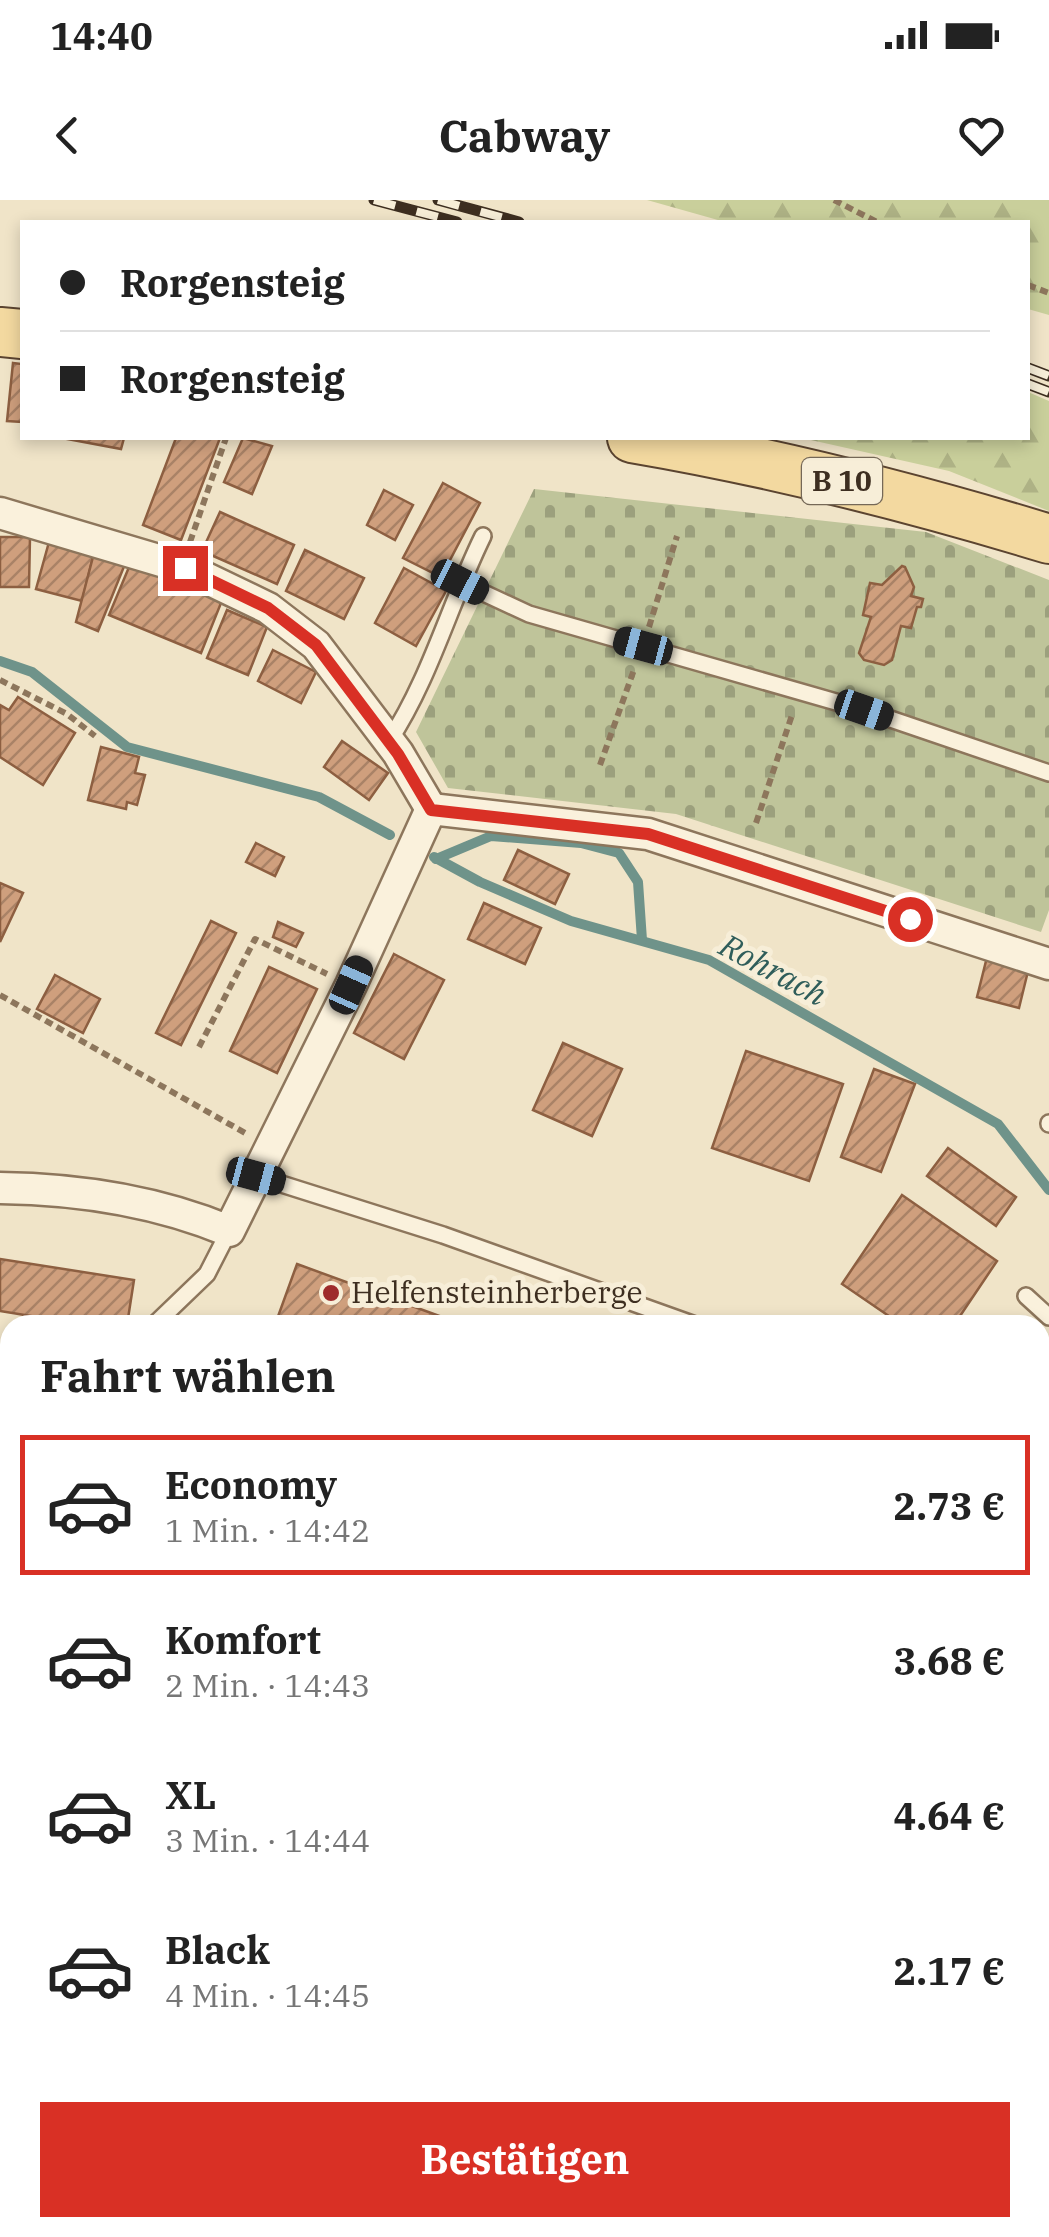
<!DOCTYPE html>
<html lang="de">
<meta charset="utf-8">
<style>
:root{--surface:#fff;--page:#f6f6f6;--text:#222;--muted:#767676;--line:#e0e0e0;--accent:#d93025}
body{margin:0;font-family:"IBM Plex Serif",serif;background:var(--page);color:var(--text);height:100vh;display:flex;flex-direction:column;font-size:38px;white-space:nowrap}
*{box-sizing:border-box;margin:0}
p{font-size:32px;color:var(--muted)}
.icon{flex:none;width:55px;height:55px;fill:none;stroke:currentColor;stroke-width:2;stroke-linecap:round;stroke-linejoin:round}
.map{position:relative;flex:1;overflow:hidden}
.drawer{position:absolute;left:0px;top:1115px;width:1050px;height:922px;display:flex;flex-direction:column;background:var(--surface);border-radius:30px 30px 0 0;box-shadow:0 5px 15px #0003}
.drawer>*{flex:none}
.guide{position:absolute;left:20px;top:20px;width:1010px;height:220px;border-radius:0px;box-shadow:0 5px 15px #0003;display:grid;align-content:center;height:220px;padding:0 40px;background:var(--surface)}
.end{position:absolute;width:45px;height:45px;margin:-22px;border:12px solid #d93025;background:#fff;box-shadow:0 0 0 5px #fff}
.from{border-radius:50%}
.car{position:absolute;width:30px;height:60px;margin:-30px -15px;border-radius:12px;box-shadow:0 0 8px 2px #0007;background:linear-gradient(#222 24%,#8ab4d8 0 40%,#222 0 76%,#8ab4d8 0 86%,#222 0)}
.guide b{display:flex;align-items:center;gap:35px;height:95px;font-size:38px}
.guide b+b{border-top:2px solid var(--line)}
.guide i{width:25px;height:25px;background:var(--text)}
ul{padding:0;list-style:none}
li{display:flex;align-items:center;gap:30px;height:140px;margin:0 20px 15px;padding:0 20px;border:5px solid transparent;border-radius:0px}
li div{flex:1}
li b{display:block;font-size:38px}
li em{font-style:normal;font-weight:700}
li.on{border-color:var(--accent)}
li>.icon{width:90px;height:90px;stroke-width:1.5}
h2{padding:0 40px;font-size:45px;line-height:120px}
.button{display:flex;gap:20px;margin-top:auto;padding:20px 40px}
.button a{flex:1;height:115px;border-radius:0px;background:var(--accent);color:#fff;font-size:40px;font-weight:700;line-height:115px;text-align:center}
.status{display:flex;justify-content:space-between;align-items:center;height:70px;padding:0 50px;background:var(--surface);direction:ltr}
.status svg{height:28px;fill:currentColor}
header{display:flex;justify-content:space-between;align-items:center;height:130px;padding:0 40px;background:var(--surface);font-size:45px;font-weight:700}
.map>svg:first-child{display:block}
</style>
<div class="status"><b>14:40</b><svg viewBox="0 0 49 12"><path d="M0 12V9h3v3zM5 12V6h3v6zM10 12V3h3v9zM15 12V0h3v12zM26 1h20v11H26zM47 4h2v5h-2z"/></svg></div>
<header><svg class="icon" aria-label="back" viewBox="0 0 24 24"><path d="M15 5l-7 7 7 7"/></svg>Cabway<svg class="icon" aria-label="heart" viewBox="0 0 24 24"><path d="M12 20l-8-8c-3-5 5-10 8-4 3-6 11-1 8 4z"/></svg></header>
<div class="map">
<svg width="1049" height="2037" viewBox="0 0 1049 2037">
<defs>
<pattern id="forest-firs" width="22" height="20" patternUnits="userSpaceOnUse" patternTransform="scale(2.5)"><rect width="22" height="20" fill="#c9cf9b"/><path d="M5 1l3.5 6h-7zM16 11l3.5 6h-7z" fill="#aeb285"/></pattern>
<pattern id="cemetery-stones" width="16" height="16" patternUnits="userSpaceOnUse" patternTransform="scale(2.5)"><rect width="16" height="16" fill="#bfc49a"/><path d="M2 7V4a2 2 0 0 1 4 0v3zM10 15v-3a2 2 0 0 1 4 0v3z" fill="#9ca07d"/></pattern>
<pattern id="building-hatch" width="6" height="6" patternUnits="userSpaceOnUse" patternTransform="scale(2.5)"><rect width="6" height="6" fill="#cf9f7d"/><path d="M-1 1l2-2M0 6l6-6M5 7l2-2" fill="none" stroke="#a98266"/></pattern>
</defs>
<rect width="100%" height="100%" fill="#f0e4c8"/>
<g fill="url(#forest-firs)">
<polygon points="647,0 1049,0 1049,115 1028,109 1028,22 725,22"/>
<polygon points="1028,192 1049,201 1049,311 949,271 802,238 1028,238"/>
<polygon points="0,1176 10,1178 10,2028 1040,2028 1040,1399 1049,1402 1049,2037 0,2037"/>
</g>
<polygon fill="url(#cemetery-stones)" points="534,289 926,332 1049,380 1049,710 1041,732 676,614 448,588 416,532"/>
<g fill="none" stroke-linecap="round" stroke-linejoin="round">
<g stroke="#6f938a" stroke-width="10">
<polyline points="0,461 32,472 127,547 319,597 390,635"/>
<polyline points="434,657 480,682 571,721 709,760 998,924 1049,990"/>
<polyline points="436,659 491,636 581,643 619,653 638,682 642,740"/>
</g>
</g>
<g fill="url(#building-hatch)" stroke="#8d5f41" stroke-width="2.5">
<polygon points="13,163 22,164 22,222 7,221"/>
<polygon points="62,238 124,238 121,249"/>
<polygon points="176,238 220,238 181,340 143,325"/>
<polygon points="243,238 272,246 252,294 224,282"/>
<polygon points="443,283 480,303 441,377 403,358"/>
<polygon points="384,290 413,305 395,340 367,325"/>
<polygon points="220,312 294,345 277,384 202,351"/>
<polygon points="0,337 30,337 29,387 0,387"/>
<polygon points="49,342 94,353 82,401 36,389"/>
<polygon points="305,350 364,378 344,419 286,391"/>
<polygon points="94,353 125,364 98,431 76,422"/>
<polygon points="132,360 223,398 201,453 109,415"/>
<polygon points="902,366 905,367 914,387 911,396 923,399 921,407 917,407 911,428 901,426 892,460 884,465 864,460 859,453 871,417 863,415 870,383 882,385"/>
<polygon points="404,368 446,391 416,446 375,423"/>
<polygon points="227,410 267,427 248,475 207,458"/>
<polygon points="273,450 316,472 301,503 258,481"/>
<polygon points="18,497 75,533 43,585 0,557 0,505 9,510"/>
<polygon points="342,541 388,573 369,600 324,567"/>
<polygon points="101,547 139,557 135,573 145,575 137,605 127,602 126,609 88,600"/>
<polygon points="256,643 284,657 275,676 246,662"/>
<polygon points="518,650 569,674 555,704 504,680"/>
<polygon points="0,683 23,693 0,742"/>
<polygon points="484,703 541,728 525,764 468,739"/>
<polygon points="211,721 236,733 181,845 156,833"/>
<polygon points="278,722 303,733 296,747 273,737"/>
<polygon points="988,753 1030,763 1019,808 977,797"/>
<polygon points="394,754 444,780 404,859 354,833"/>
<polygon points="269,767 317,789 277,873 230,851"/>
<polygon points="55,775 100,799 83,833 37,809"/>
<polygon points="563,843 622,869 592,936 533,910"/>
<polygon points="746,851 843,884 809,981 712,948"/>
<polygon points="874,869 915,884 881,972 841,957"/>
<polygon points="948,948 1016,997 996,1026 927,976"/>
<polygon points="902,995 997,1061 954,1125 902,1125 842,1084"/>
<polygon points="0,1059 134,1080 127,1125 86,1125 0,1111"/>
<polygon points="297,1064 464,1125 285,1125 276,1122"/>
<polygon points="0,1190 10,1192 10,1236 0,1234"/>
</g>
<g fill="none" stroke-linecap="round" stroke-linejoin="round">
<g stroke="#8d765c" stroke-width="20">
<g id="lane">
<polyline points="460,382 529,414 864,510 1049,573"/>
<path d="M389 541C430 479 450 403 483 336"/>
<polyline points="1049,923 1049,924"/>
<polyline points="256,976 443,1035 695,1125"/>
<polyline points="1026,1096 1049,1117"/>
<polyline points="154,1125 207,1074 229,1031"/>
<polyline points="0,1184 10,1184"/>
</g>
</g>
<g stroke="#8d765c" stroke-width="35">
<g id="street">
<polyline points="0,313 185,368 268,408 316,445 398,553 431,609"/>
<polyline points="431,609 648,634 1049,764"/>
<path d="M0 988C77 989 157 1001 229 1031L351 785 431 609"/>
</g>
</g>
<g stroke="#5b4430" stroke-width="52">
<g id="primary">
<polyline points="0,132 22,134"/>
<path d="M632 238C773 262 911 297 1049 339"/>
</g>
</g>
<g stroke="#8d765c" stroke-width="6" stroke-dasharray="8 5" stroke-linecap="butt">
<polyline points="834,0 877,22"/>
<polyline points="1028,85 1049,93"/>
<polyline points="190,342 226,238"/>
<polyline points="649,427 677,336"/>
<polyline points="0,480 67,514 95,536"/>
<polyline points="600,565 635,467"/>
<polyline points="756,623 793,512"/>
<polyline points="0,795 247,934"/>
<polyline points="199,847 255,739 327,774"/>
<polyline points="1040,1354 1049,1361"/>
<polyline points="0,1600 10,1603"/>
<polyline points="1040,1611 1049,1619"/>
<polyline points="831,2028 836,2037"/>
</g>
<use href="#lane" stroke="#faf1dc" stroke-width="15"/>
<use href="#street" stroke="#faf1dc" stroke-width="30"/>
<use href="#primary" stroke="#f3d9a0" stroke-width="48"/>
<g stroke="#3d2e20" stroke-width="11">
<g id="rail">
<polyline points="374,0 457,22"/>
<polyline points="438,0 519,22"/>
<polyline points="1028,168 1049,176"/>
<polyline points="1028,184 1049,192"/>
</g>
</g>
<use href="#rail" stroke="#f7eed8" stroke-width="8" stroke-dasharray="22" stroke-linecap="butt"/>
</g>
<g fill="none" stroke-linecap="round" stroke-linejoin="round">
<polyline stroke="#d93025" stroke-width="12" points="185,368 268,408 316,445 398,554 431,610 648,634 910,719"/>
</g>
<circle fill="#9e2a2b" stroke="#f7eed8" stroke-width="4" cx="331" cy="1093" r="10"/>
<g text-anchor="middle" stroke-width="10" stroke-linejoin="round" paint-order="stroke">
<rect fill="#f7eed8" stroke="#756857" stroke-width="2.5" x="802" y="258" width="80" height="46" rx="8"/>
<g font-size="28" font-weight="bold" fill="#3d2e20">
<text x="842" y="291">B 10</text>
</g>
<g font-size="30" fill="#3d2e20" stroke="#f7eed8" text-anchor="start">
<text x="351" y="1103">Helfensteinherberge</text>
</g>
<g font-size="32" font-style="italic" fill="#2f5d5a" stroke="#f7eed8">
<text transform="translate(773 770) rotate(28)" y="11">Rohrach</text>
</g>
</g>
</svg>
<i class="end from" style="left:910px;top:719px"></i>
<i class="end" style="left:185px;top:368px"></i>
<i class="car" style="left:460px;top:382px;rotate:117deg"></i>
<i class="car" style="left:643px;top:446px;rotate:285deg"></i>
<i class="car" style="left:864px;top:510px;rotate:109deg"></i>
<i class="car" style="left:351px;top:785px;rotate:24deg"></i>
<i class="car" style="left:256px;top:976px;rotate:105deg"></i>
<div class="guide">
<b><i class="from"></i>Rorgensteig</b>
<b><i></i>Rorgensteig</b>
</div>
<section class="drawer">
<h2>Fahrt wählen</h2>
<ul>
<li class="on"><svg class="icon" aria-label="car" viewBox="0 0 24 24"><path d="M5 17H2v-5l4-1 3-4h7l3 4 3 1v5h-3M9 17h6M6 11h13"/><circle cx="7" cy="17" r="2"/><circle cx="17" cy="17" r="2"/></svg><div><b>Economy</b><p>1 Min. · 14:42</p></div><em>2.73 €</em></li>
<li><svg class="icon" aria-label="car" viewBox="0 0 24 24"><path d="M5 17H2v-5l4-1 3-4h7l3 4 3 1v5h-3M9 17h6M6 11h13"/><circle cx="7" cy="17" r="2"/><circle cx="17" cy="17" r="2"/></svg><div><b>Komfort</b><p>2 Min. · 14:43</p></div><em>3.68 €</em></li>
<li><svg class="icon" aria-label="car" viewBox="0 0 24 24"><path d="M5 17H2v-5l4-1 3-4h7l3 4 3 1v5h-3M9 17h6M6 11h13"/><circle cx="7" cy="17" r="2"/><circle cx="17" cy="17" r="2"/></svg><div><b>XL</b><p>3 Min. · 14:44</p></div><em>4.64 €</em></li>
<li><svg class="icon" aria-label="car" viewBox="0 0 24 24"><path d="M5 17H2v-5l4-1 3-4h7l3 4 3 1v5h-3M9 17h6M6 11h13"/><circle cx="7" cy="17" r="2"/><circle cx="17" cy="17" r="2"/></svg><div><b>Black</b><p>4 Min. · 14:45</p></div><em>2.17 €</em></li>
</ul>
<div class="button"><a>Bestätigen</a></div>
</section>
</div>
